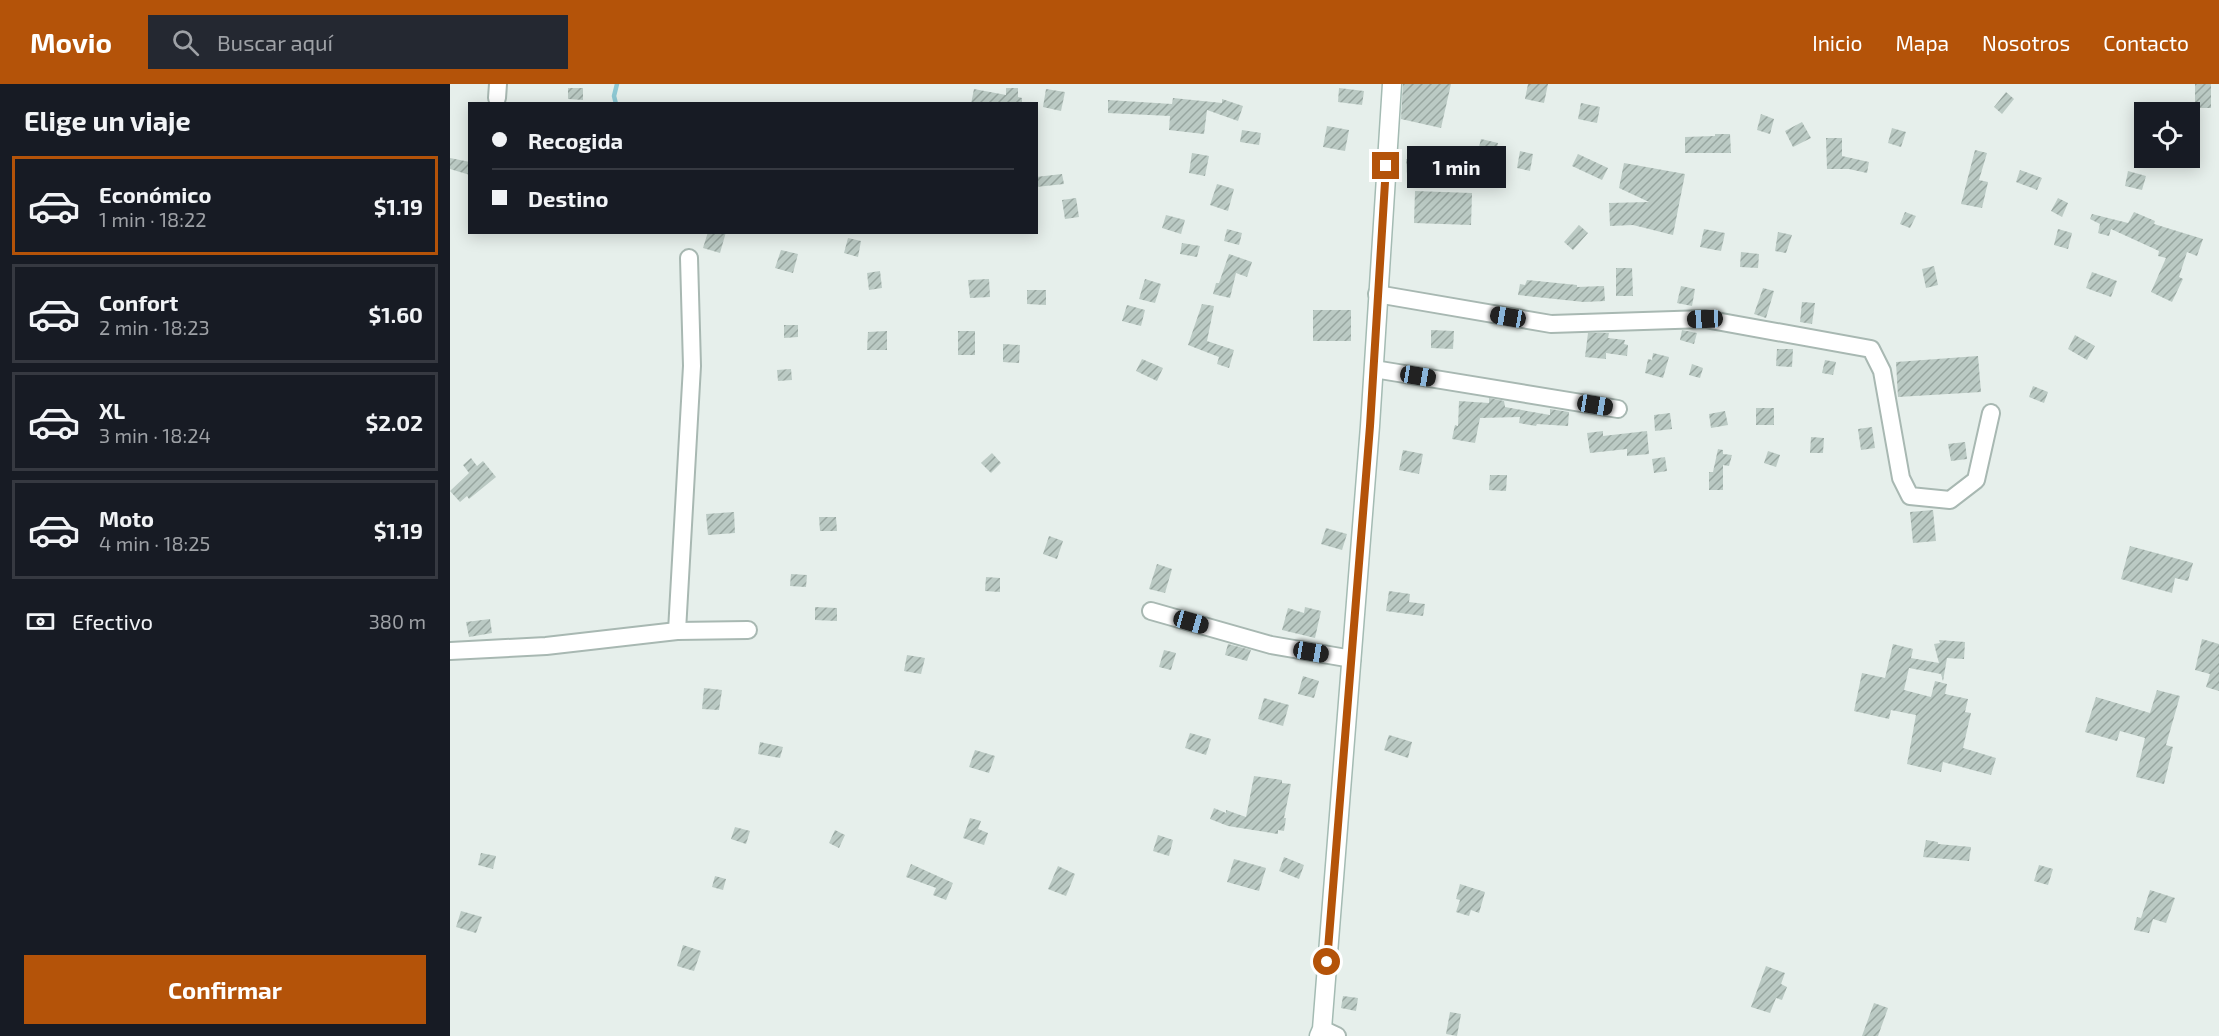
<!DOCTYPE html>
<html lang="es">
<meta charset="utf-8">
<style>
:root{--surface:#171b24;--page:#242831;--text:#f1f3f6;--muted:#9ea1a6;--line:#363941;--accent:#b45309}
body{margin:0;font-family:"Exo 2",sans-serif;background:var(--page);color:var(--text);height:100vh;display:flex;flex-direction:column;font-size:22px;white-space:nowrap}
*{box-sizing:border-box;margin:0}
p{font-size:20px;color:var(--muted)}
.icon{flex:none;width:33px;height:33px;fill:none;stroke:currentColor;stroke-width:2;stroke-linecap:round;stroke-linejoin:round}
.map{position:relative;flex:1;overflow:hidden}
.drawer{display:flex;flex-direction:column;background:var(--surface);width:450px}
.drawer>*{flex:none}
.top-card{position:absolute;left:18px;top:18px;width:570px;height:132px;border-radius:0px;box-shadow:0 3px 15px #0003;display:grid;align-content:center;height:132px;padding:0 24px;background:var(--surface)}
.buttons{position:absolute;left:1684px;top:18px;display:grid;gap:12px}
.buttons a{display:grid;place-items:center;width:66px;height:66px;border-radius:0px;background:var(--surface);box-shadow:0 3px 15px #0003;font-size:30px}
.end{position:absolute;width:27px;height:27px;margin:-14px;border:8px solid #b45309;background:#fff;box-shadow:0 0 0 3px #fff}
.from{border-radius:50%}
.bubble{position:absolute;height:42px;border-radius:0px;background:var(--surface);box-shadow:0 3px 15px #0003;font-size:20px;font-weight:700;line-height:42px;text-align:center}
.car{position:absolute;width:18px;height:36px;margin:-18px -9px;border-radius:8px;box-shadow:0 0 4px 2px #0007;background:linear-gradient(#222 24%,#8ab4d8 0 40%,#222 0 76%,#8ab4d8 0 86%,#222 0)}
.top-card b{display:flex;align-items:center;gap:21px;height:57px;font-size:22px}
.top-card b+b{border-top:2px solid var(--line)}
.top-card i{width:15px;height:15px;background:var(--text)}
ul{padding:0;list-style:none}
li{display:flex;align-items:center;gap:18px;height:99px;margin:0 12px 9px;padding:0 12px;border:3px solid var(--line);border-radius:0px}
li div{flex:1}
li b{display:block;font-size:22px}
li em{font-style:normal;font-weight:700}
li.selected{border-color:var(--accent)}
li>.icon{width:54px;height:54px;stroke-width:1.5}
h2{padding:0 24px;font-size:27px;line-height:72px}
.pay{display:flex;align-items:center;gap:15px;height:66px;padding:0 24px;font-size:22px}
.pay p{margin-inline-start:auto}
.button{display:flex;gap:12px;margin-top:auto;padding:12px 24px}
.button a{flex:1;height:69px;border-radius:0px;background:var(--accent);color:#fff;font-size:24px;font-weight:700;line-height:69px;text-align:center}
header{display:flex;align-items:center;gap:36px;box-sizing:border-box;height:84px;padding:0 30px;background:var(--accent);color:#fff}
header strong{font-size:28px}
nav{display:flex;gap:33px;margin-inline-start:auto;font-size:21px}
.search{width:420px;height:54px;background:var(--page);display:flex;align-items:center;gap:15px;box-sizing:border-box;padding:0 21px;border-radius:0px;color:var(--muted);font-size:22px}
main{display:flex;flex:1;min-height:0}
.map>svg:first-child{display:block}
</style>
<header>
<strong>Movio</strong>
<div class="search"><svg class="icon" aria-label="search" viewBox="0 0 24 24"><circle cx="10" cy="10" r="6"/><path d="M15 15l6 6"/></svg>Buscar aquí</div>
<nav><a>Inicio</a><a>Mapa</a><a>Nosotros</a><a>Contacto</a></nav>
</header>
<main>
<section class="drawer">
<h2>Elige un viaje</h2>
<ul>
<li class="selected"><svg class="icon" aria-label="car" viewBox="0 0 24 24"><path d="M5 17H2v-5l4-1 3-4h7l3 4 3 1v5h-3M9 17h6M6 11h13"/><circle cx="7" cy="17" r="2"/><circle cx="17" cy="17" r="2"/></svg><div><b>Económico</b><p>1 min · 18:22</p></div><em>$1.19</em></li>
<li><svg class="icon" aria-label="car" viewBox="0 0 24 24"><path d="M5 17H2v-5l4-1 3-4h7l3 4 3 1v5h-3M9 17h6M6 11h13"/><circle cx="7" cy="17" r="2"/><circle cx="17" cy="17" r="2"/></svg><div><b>Confort</b><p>2 min · 18:23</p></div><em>$1.60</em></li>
<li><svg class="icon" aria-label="car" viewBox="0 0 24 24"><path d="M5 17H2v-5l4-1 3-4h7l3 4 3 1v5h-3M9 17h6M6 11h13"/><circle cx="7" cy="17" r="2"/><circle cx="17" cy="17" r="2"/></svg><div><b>XL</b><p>3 min · 18:24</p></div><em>$2.02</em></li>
<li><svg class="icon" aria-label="car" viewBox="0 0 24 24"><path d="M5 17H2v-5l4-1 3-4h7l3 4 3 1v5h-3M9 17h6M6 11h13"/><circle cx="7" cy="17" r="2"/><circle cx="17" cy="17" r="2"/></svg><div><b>Moto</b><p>4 min · 18:25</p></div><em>$1.19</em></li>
</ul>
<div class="pay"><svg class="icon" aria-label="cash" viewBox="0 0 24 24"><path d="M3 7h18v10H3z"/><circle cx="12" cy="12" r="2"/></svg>Efectivo<p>380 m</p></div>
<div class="button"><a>Confirmar</a></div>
</section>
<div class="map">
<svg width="1769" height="952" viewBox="0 0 1769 952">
<defs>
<pattern id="building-hatch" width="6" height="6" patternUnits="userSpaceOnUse" patternTransform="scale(1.5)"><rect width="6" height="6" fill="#bbcac4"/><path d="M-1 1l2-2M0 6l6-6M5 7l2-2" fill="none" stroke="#98a6a0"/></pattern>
</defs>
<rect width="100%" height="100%" fill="#e6efeb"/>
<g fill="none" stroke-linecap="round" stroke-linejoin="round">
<polyline stroke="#8ec9d4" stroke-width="4.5" points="166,20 164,12 167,0"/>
</g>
<g fill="url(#building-hatch)">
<polygon points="953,0 1001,0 991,44 951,35"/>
<polygon points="1078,0 1098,0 1094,19 1075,15"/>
<rect x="1745" y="0" width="16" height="24"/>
<polygon points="118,4 133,4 133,16 118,15"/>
<polygon points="556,4 568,4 568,13 572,14 572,20 521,20 524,5 556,11"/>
<polygon points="889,4 914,7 912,21 888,18"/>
<polygon points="596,5 615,8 611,27 593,23"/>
<polygon points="1556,8 1564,15 1552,30 1544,23"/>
<polygon points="723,14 772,19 772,15 793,22 788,37 757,26 754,50 719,46 720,32 658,29 658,16 722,20"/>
<polygon points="1131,19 1150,23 1147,39 1128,35"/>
<polygon points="1311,30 1324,35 1320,50 1307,46"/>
<polygon points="1352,38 1361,54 1343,63 1335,47"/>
<polygon points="877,42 899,46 895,67 873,63"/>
<polygon points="1442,44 1456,48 1451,63 1438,59"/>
<polygon points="792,46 811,49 809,61 790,58"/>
<polygon points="1265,50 1280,50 1281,69 1235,69 1235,53 1265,52"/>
<polygon points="1376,54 1392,54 1392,72 1419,78 1417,89 1399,85 1377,85"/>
<polygon points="1031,55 1048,59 1045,71 1028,67"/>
<polygon points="1525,66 1537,69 1529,96 1538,98 1532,124 1511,120"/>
<polygon points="1070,67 1083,70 1080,87 1067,84"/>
<polygon points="742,69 759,72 755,92 739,89"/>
<polygon points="1128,70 1158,84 1152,96 1122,82"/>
<polygon points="0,74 20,78 20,91 0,85"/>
<polygon points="970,74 970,91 957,91 956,75"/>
<polygon points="1174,79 1235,90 1223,151 1183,141 1160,142 1159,119 1199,118 1169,104"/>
<polygon points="1570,86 1592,94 1587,106 1566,98"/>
<polygon points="1678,87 1696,92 1692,106 1675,102"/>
<polygon points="612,90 614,100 586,103 586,93"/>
<polygon points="767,100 784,105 778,127 760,121"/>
<polygon points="965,107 1022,109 1021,141 964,139"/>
<polygon points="626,114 629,133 615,135 612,116"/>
<polygon points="1608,114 1618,119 1612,133 1601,127"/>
<polygon points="1455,128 1466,132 1460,144 1450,140"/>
<polygon points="1684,128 1705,137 1704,140 1753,155 1747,172 1737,168 1729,193 1733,195 1722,218 1701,208 1716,174 1708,172 1709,167 1661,145 1659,152 1648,149 1650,140 1640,135 1642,130 1678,139"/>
<polygon points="716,131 735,136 731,150 712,144"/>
<polygon points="1129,141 1138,149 1123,166 1114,158"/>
<polygon points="777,145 792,149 789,161 774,157"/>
<polygon points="1254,145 1275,149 1271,167 1250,163"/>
<polygon points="1608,145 1622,149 1618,165 1604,161"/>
<polygon points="258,148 276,148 270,169 253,164"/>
<polygon points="1328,148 1342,151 1336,169 1325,167"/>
<polygon points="398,154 411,157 408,173 394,169"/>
<polygon points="732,159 750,162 747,173 730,170"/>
<polygon points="331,166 348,170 343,189 325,184"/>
<polygon points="1291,168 1309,170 1308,184 1290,183"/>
<polygon points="779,170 802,178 797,193 786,189 780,214 763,210 766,199 769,199"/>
<polygon points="1484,182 1488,201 1476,204 1472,185"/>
<polygon points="1166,184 1182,184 1183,212 1166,212"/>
<polygon points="430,187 432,204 419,206 417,189"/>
<polygon points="1642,188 1667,197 1661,213 1636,204"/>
<polygon points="539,195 540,213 520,214 518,196"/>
<polygon points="695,195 711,200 705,219 689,215"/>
<polygon points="1077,196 1127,201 1127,203 1154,202 1155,217 1134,218 1068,211 1070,200 1075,201"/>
<polygon points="1231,202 1245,205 1242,222 1227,219"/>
<polygon points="1313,204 1324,207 1316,234 1304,230"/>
<polygon points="577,206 596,206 596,221 577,220"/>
<polygon points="1352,218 1365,219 1362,240 1350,238"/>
<polygon points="752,220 764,222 757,257 784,266 779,284 767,280 769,273 738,261"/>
<polygon points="677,221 695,226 691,242 672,237"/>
<rect x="863" y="226" width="38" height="31"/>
<polygon points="334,241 348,241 348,253 334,254"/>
<polygon points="981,246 1004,247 1003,265 981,264"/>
<polygon points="1232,246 1247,249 1244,260 1230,256"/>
<polygon points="437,247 437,266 417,266 418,248"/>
<rect x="508" y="247" width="17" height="24"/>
<polygon points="1138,249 1159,249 1158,254 1175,256 1174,260 1178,261 1177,272 1156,269 1156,275 1135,273"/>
<polygon points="1625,251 1645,262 1637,276 1618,265"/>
<polygon points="553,260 570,261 569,279 553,278"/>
<polygon points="1327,265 1343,265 1342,283 1326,282"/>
<polygon points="1203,269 1219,273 1213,294 1195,289 1198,275 1202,276"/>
<polygon points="1528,272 1531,308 1448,313 1446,278"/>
<polygon points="692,275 713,284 707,297 686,287"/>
<polygon points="1375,276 1386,278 1383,291 1372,289"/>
<polygon points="1242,280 1253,284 1250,294 1239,291"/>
<polygon points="341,285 342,296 328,297 327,286"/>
<polygon points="1583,302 1598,308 1594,319 1579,313"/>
<polygon points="1039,314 1054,317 1055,323 1100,331 1100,325 1119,328 1118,342 1087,340 1086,342 1069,339 1070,333 1030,334 1025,359 1002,355 1005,341 1008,342 1009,317 1039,319"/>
<rect x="1306" y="324" width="18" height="17"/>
<polygon points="1275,327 1278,341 1261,344 1259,330"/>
<polygon points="1220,329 1222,345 1205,347 1204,331"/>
<polygon points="1422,343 1425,364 1411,366 1408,345"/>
<polygon points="1153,347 1153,352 1197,347 1199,370 1177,372 1177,365 1140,369 1137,349"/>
<polygon points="1361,353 1374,354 1373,369 1360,369"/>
<polygon points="1515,358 1517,375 1501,377 1498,360"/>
<polygon points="1268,365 1273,366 1273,370 1282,371 1279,382 1273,381 1273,406 1259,406 1259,388 1263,388"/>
<polygon points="953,366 973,370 969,390 949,386"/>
<polygon points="1318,367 1330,371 1326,383 1314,379"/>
<polygon points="542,369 551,379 541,389 531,379"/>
<polygon points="1215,373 1217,387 1204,389 1202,375"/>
<polygon points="21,374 27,382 33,377 46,393 19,415 17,412 10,418 0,407 19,389 13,381"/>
<polygon points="1040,391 1057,391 1056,407 1039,406"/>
<polygon points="1483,426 1486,457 1463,459 1460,428"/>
<polygon points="284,428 285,449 258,451 256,430"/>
<polygon points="369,433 386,433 387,447 370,447"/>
<polygon points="876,444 897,450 892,466 871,460"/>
<polygon points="599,452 613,457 607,475 593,470"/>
<polygon points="1680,462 1743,479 1738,497 1725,494 1722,509 1671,495"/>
<polygon points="707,480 722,485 715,509 699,505"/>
<polygon points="341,490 357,491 356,503 340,502"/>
<polygon points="536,493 550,494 550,508 535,507"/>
<polygon points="939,507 960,510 959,518 975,520 973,532 936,527"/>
<polygon points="365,523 387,524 387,537 365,536"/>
<polygon points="855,523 871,527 865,554 832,546 838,524 854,529"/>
<polygon points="40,535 42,549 19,553 16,538"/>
<polygon points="1752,555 1769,560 1769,607 1756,603 1760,590 1745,586"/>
<polygon points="1489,556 1515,558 1514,575 1497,574 1493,597 1491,590 1459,584 1454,606 1481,613 1485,597 1497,600 1495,610 1518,615 1515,628 1521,629 1513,664 1546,674 1541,691 1493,678 1491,688 1457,680 1466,631 1441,626 1439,635 1404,627 1412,589 1435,594 1443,560 1463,565 1461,574 1489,579 1484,560 1490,559"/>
<polygon points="778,560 801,566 797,577 775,571"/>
<polygon points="714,566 726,569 721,586 709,583"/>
<polygon points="457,571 475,574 471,590 454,587"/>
<polygon points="853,592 869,597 864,614 848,610"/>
<polygon points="254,604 272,606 269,626 252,625"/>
<polygon points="1707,606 1730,612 1716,661 1723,663 1714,700 1686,693 1695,654 1670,647 1667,657 1635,648 1646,613 1700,629"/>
<polygon points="814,614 839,621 833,642 808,635"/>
<polygon points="740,649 761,655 756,671 735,664"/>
<polygon points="939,651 962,658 958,674 934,666"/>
<polygon points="310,658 333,663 330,674 308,670"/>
<polygon points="525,666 545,672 539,689 519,683"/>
<polygon points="804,692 832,696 832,699 841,700 834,734 836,734 834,747 828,746 828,750 778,742 760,735 764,724 776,729 776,726 796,733"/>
<polygon points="520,734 531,737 528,745 538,749 534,761 513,754"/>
<polygon points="285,743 300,747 296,760 281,755"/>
<polygon points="385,746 395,751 389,764 379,759"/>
<polygon points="708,751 723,756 719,772 703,767"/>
<polygon points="1476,756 1488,758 1488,760 1521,763 1519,777 1473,773"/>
<polygon points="31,769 46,772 43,785 28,781"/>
<polygon points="834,773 854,781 849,795 829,787"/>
<polygon points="784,775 816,784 809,807 777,798"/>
<polygon points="461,780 503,799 496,816 483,811 486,804 456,793"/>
<polygon points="1589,781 1603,785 1598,801 1584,797"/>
<polygon points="608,782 625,790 616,812 598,805"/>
<polygon points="265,792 276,795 273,806 262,803"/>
<polygon points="1010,800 1035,808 1029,829 1021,826 1019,832 1006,828 1010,816 1006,815"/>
<polygon points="1700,806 1725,814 1716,839 1703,835 1699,849 1684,846 1687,833 1691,834"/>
<polygon points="11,827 32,833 26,849 6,843"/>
<polygon points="233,861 251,867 244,887 227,882"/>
<polygon points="1316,882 1335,889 1331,900 1337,903 1332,916 1326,914 1320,929 1301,923"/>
<polygon points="893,912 908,914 906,927 891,924"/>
<polygon points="1424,919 1438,924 1428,952 1412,952"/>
<polygon points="1000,928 1011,930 1007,952 996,950"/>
</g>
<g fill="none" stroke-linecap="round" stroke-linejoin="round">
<g stroke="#a8b8b2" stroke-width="20">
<g id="street">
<polyline points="47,14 48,0"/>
<polyline points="927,210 1101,240 1255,235 1421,265 1432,287 1451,394 1460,412 1500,416 1526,396 1541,329"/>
<polyline points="924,285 1168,325"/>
<polyline points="701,527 821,561 902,575"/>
<polyline points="227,547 242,282 239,174"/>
<polyline points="0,567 96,562 227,547 298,546"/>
<polyline points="872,945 887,952"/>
</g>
</g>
<g stroke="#a4bbb3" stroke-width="21">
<polyline id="secondary" points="869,952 872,945 920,342 942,0"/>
</g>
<use href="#street" stroke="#fff" stroke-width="16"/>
<use href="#secondary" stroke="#fff" stroke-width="18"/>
</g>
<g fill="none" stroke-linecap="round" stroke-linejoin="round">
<polyline stroke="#b45309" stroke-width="8" points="877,878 920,342 936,82"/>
</g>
</svg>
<div class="buttons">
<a><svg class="icon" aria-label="locate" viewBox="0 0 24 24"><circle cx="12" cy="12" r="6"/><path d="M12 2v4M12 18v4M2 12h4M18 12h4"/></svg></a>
</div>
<i class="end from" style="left:877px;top:878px"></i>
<i class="end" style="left:936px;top:82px"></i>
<div class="bubble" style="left:957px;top:62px;width:99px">1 min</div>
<i class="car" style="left:1058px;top:233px;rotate:280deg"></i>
<i class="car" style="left:1255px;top:235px;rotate:268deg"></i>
<i class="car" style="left:968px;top:292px;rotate:99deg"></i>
<i class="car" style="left:1145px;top:321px;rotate:99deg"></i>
<i class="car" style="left:741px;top:538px;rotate:106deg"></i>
<i class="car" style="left:861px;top:568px;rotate:100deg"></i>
<div class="top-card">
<b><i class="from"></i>Recogida</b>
<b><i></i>Destino</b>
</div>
</div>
</main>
